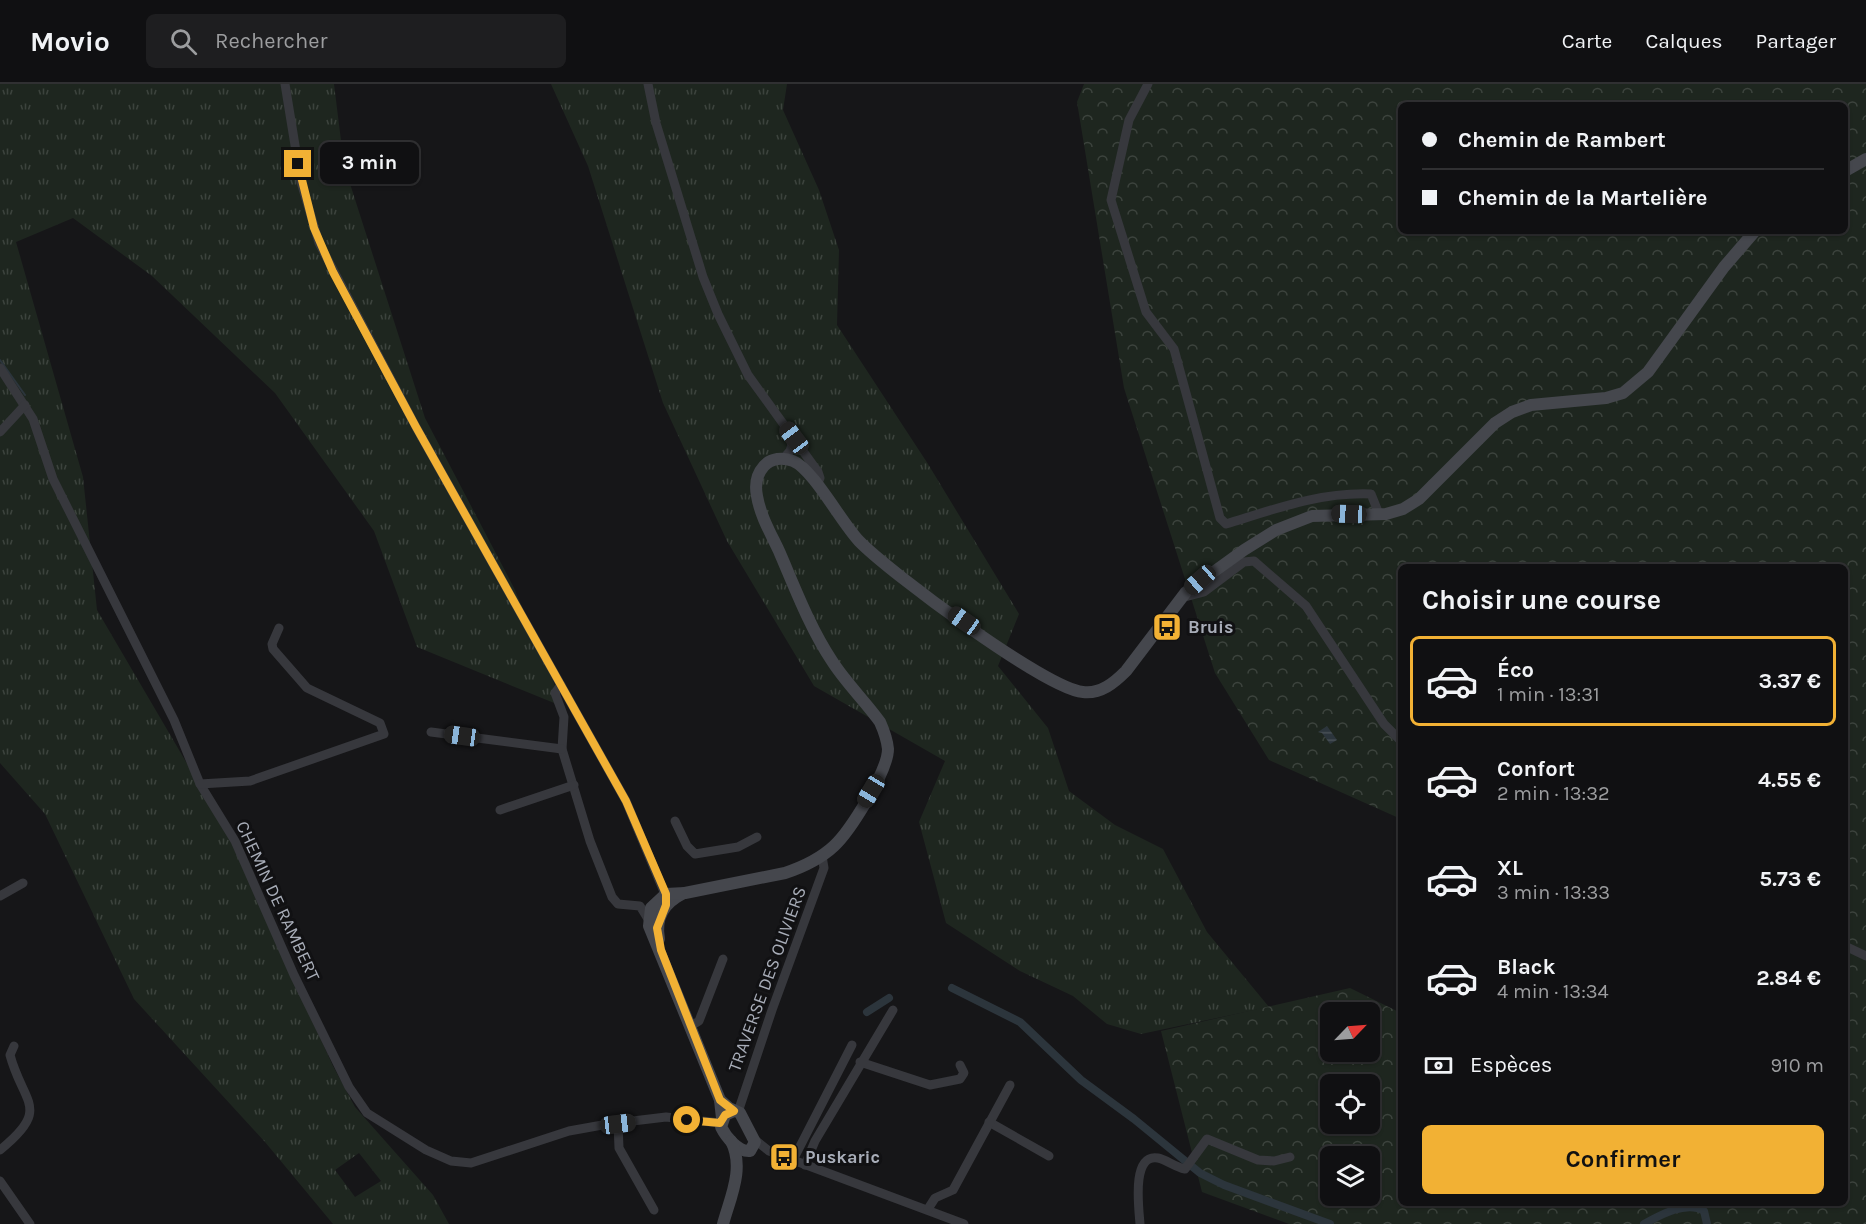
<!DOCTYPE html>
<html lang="fr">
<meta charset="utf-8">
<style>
:root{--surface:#101012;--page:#1e1e20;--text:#f1f3f6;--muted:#9c9d9f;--line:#303032;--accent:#f2b134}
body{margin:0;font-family:Karla,sans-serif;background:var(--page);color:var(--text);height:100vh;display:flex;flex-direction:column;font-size:22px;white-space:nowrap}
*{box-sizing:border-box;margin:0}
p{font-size:20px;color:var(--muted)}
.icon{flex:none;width:33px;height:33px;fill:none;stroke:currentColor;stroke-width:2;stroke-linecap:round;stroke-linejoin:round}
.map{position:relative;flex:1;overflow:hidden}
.drawer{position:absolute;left:1398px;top:480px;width:450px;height:642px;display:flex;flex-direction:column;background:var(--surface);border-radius:9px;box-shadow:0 2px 4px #0004,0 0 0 2px var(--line)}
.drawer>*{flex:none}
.guide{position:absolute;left:1398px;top:18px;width:450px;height:132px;border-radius:9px;box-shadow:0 2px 4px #0004,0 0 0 2px var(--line);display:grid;align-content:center;height:132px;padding:0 24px;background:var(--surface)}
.needle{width:39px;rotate:65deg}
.fabs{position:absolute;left:1320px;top:918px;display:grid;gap:12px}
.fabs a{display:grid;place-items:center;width:60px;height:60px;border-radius:9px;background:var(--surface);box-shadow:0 2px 4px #0004,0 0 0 2px var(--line);font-size:30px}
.end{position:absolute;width:27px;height:27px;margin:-14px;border:8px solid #f2b134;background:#111;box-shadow:0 0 0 3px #111}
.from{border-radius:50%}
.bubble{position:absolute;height:42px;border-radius:9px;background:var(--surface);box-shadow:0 2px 4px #0004,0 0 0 2px var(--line);font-size:20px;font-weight:700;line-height:42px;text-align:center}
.car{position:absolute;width:18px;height:36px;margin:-18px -9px;border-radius:8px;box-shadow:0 0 4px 2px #0007;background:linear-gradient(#222 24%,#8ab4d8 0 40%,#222 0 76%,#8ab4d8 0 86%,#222 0)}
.guide b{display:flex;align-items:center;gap:21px;height:57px;font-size:22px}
.guide b+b{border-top:2px solid var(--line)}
.guide i{width:15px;height:15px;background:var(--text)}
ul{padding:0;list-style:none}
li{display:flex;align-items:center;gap:18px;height:90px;margin:0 12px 9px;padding:0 12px;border:3px solid transparent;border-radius:9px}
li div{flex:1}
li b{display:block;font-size:22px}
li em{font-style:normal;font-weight:700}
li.current{border-color:var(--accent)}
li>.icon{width:54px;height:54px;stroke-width:1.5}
h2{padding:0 24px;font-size:27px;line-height:72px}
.pay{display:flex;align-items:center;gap:15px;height:66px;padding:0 24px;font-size:22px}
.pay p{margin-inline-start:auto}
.action{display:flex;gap:12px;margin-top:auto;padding:12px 24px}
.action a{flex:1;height:69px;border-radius:9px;background:var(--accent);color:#111;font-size:24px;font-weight:700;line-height:69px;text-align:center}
header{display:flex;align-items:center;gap:36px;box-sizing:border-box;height:84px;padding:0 30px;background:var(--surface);border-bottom:2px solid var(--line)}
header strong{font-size:28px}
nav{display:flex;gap:33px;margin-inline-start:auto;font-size:21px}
.search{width:420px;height:54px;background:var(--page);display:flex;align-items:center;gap:15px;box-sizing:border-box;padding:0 21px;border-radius:9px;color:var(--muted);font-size:22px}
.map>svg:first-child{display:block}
</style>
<header>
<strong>Movio</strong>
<div class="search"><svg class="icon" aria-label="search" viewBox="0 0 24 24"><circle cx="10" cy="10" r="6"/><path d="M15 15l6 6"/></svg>Rechercher</div>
<nav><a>Carte</a><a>Calques</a><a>Partager</a></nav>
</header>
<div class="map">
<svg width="1866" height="1140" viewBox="0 0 1866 1140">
<defs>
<pattern id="grass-tufts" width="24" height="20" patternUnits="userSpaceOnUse" patternTransform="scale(1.5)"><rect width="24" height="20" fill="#1e261f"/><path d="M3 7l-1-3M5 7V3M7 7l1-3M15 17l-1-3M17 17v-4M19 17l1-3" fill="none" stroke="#3c433d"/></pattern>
<pattern id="forest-crowns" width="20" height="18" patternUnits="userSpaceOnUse" patternTransform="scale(1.5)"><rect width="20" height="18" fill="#1e261f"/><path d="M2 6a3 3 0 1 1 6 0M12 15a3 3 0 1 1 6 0" fill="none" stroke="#3c433d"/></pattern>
<pattern id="water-rules" width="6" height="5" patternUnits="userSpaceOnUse" patternTransform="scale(1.5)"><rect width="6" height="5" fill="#2c353c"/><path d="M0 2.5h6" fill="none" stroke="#485056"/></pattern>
</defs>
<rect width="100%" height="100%" fill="#161618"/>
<g fill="url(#grass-tufts)" fill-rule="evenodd">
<path d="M0 0H334L344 81 425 334 514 504 564 623 417 563 374 447 275 309 152 192 73 134 16 158 83 393 97 526 223 741 333 982 355 1023 433 1111 449 1140H333L265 1058 134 915 45 730 0 679ZM359 1069 381 1097 355 1113 335 1086Z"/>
<polygon points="551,0 787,0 783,26 819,106 839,166 837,241 928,380 1019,530 998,582 1048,644 1069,707 1115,741 1163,765 1207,848 1269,923 1141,950 1107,940 1073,912 1020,887 946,839 919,738 945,677 814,602 727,457 663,319 588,82"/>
</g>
<path fill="url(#forest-crowns)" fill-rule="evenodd" d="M1084 0H1866V1140H1289L1202 1108 1161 947 1350 904 1401 929V1119H1845V483H1401V735L1269 676 1215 589 1124 304 1077 18ZM1401 21H1845V147H1401ZM1330 928H1370V968H1330ZM1330 1000H1370V1040H1330ZM1330 1072H1370V1112H1330Z"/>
<polygon fill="url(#water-rules)" points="1327,642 1337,656 1330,660 1322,649 1318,648"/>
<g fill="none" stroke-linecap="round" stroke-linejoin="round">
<polyline stroke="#2c353c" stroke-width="2" points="0,276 25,311"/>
<g stroke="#2c353c" stroke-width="8">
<polyline points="952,904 1020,938 1081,996 1134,1035 1200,1089 1224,1101 1330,1140"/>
<polyline points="867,928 889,914"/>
<path d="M1644 1140C1660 1131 1687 1116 1704 1127L1707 1140"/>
</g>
<g stroke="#37383d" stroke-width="9">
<polyline points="285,0 301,98 319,159 416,343 626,717 667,815"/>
<polyline points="648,0 656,39 703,193 718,230 748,291 818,388 820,394 817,401"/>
<path d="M1148 0 1129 36 1111 116 1146 228 1174 265 1220 434 1226 440C1275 425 1320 408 1371 410L1379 430"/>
<polyline points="0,284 33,335 53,395 174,636 200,700 235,757 294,891 349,1003 367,1029 426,1066 451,1077 471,1079 569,1047 608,1040 666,1033 720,1039"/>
<polyline points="0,348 25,321"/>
<polyline points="784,374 790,367 794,354"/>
<polyline points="1181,514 1204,508 1244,478 1254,477 1306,522 1384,640 1401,657"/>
<polyline points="561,601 555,609 564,633 562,665 590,757 612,813 618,820 640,822 648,835"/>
<polyline points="431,648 562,665"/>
<polyline points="200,700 250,697 384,650 380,639 307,604 273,565 272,560 279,544"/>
<polyline points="500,726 574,701"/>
<polyline points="675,737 687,762 695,770 738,763 757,753"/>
<polyline points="0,812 23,799"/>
<polyline points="1845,862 1866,872"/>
<polyline points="691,942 699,937 723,875"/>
<polyline points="860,978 930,1001 960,995 964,989 960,981"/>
<polyline points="738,1028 772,926 824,784 822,772"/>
<polyline points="989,1038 1049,1072"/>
<polyline points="618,1040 619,1064 654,1126"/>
<polyline points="754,1055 769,1067 964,1140"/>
<path d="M0 1066C52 1024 23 1020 10 971L14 962"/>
<polyline points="793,1076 852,961"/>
<polyline points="805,1081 815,1057 893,926"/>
<polyline points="0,1097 30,1140"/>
<polyline points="928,1125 935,1114 953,1106 1010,1001"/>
<path d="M1140 1140C1139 1125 1131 1069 1158 1074 1167 1076 1175 1083 1185 1085L1207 1055 1258 1076 1274 1077 1290 1073"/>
</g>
<g stroke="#45474d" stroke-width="12">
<polyline points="1845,87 1866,75"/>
<path d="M659 855C655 833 664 819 684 809"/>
<path d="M720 1016 729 1024 740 1029 755 1058 750 1067C738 1068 726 1053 721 1043L725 1031 734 1027"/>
<path d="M722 1034 720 1016 649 842 651 824 666 810 685 809 785 789C803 783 819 776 834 762 850 747 888 687 888 665 887 655 884 647 880 638 865 617 846 599 832 577 810 544 795 504 779 467 771 450 760 431 757 412 755 402 756 391 764 382 771 374 783 373 793 377 813 385 841 438 859 457 889 488 1046 605 1083 608 1101 610 1114 599 1126 587L1186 508 1244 466 1276 446 1312 432 1386 430 1403 425 1419 415 1495 339 1512 328 1531 321 1606 314 1623 309 1648 288 1724 183 1755 147"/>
<path d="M723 1140C730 1114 745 1084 731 1057"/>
</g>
</g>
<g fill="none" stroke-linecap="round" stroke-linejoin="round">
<polyline stroke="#f2b134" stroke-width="8" points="298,80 314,144 333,188 416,343 626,717 666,810 666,821 657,844 661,866 720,1016 734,1027 725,1031 720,1039 687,1036"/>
</g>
<defs>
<g id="bus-square" transform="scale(1.5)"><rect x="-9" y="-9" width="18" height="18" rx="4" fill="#f2b134" stroke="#111113"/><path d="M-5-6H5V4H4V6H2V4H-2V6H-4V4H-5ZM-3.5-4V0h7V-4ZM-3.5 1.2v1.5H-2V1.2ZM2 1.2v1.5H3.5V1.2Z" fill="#111"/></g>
</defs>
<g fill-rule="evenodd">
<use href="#bus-square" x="1167" y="543"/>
<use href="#bus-square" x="784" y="1073"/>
</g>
<g text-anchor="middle" stroke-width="6" stroke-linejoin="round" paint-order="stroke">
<g font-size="18" font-weight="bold" fill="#a8adb8" stroke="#111113" text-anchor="start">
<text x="1188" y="549">Bruis</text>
<text x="805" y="1079">Puskaric</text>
</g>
<g font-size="18" fill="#a8adb8" stroke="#111113">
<text transform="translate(278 817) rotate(65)" y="6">CHEMIN DE RAMBERT</text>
<text transform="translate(767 895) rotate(-70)" y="6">TRAVERSE DES OLIVIERS</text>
</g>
</g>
</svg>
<div class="fabs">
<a><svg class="needle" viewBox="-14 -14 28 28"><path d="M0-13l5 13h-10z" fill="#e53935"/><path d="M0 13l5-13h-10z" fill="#9c9d9f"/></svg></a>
<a><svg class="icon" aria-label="locate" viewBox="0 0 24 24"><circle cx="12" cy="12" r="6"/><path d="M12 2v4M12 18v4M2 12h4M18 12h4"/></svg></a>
<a><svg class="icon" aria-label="layers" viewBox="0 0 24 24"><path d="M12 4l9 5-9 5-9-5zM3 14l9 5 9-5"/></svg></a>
</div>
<i class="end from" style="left:687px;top:1036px"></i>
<i class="end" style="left:298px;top:80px"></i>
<div class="bubble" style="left:320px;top:58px;width:99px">3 min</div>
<i class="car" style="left:794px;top:354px;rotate:323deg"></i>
<i class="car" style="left:1349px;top:430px;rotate:272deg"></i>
<i class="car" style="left:1200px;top:496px;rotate:229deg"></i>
<i class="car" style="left:964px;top:537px;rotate:305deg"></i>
<i class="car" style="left:462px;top:652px;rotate:278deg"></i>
<i class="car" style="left:871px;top:707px;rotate:211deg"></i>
<i class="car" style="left:618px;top:1040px;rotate:83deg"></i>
<div class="guide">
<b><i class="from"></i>Chemin de Rambert</b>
<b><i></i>Chemin de la Martelière</b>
</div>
<section class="drawer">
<h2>Choisir une course</h2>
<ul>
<li class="current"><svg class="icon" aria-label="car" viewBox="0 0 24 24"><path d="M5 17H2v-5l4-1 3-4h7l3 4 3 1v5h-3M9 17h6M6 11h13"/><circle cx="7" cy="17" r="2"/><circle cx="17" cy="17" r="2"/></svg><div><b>Éco</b><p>1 min · 13:31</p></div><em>3.37 €</em></li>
<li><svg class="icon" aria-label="car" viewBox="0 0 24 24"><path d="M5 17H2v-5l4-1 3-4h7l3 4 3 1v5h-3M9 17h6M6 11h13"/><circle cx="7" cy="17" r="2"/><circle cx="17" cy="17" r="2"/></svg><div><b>Confort</b><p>2 min · 13:32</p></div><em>4.55 €</em></li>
<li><svg class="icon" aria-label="car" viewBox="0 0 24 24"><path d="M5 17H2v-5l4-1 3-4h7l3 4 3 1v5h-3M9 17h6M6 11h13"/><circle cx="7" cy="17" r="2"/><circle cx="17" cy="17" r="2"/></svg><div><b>XL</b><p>3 min · 13:33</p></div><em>5.73 €</em></li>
<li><svg class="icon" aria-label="car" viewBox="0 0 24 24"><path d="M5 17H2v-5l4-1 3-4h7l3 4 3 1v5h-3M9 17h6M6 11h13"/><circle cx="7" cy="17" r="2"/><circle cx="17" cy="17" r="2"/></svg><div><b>Black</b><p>4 min · 13:34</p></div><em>2.84 €</em></li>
</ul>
<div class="pay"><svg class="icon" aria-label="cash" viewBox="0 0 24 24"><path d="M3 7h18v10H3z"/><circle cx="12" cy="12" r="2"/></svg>Espèces<p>910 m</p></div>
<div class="action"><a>Confirmer</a></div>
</section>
</div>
